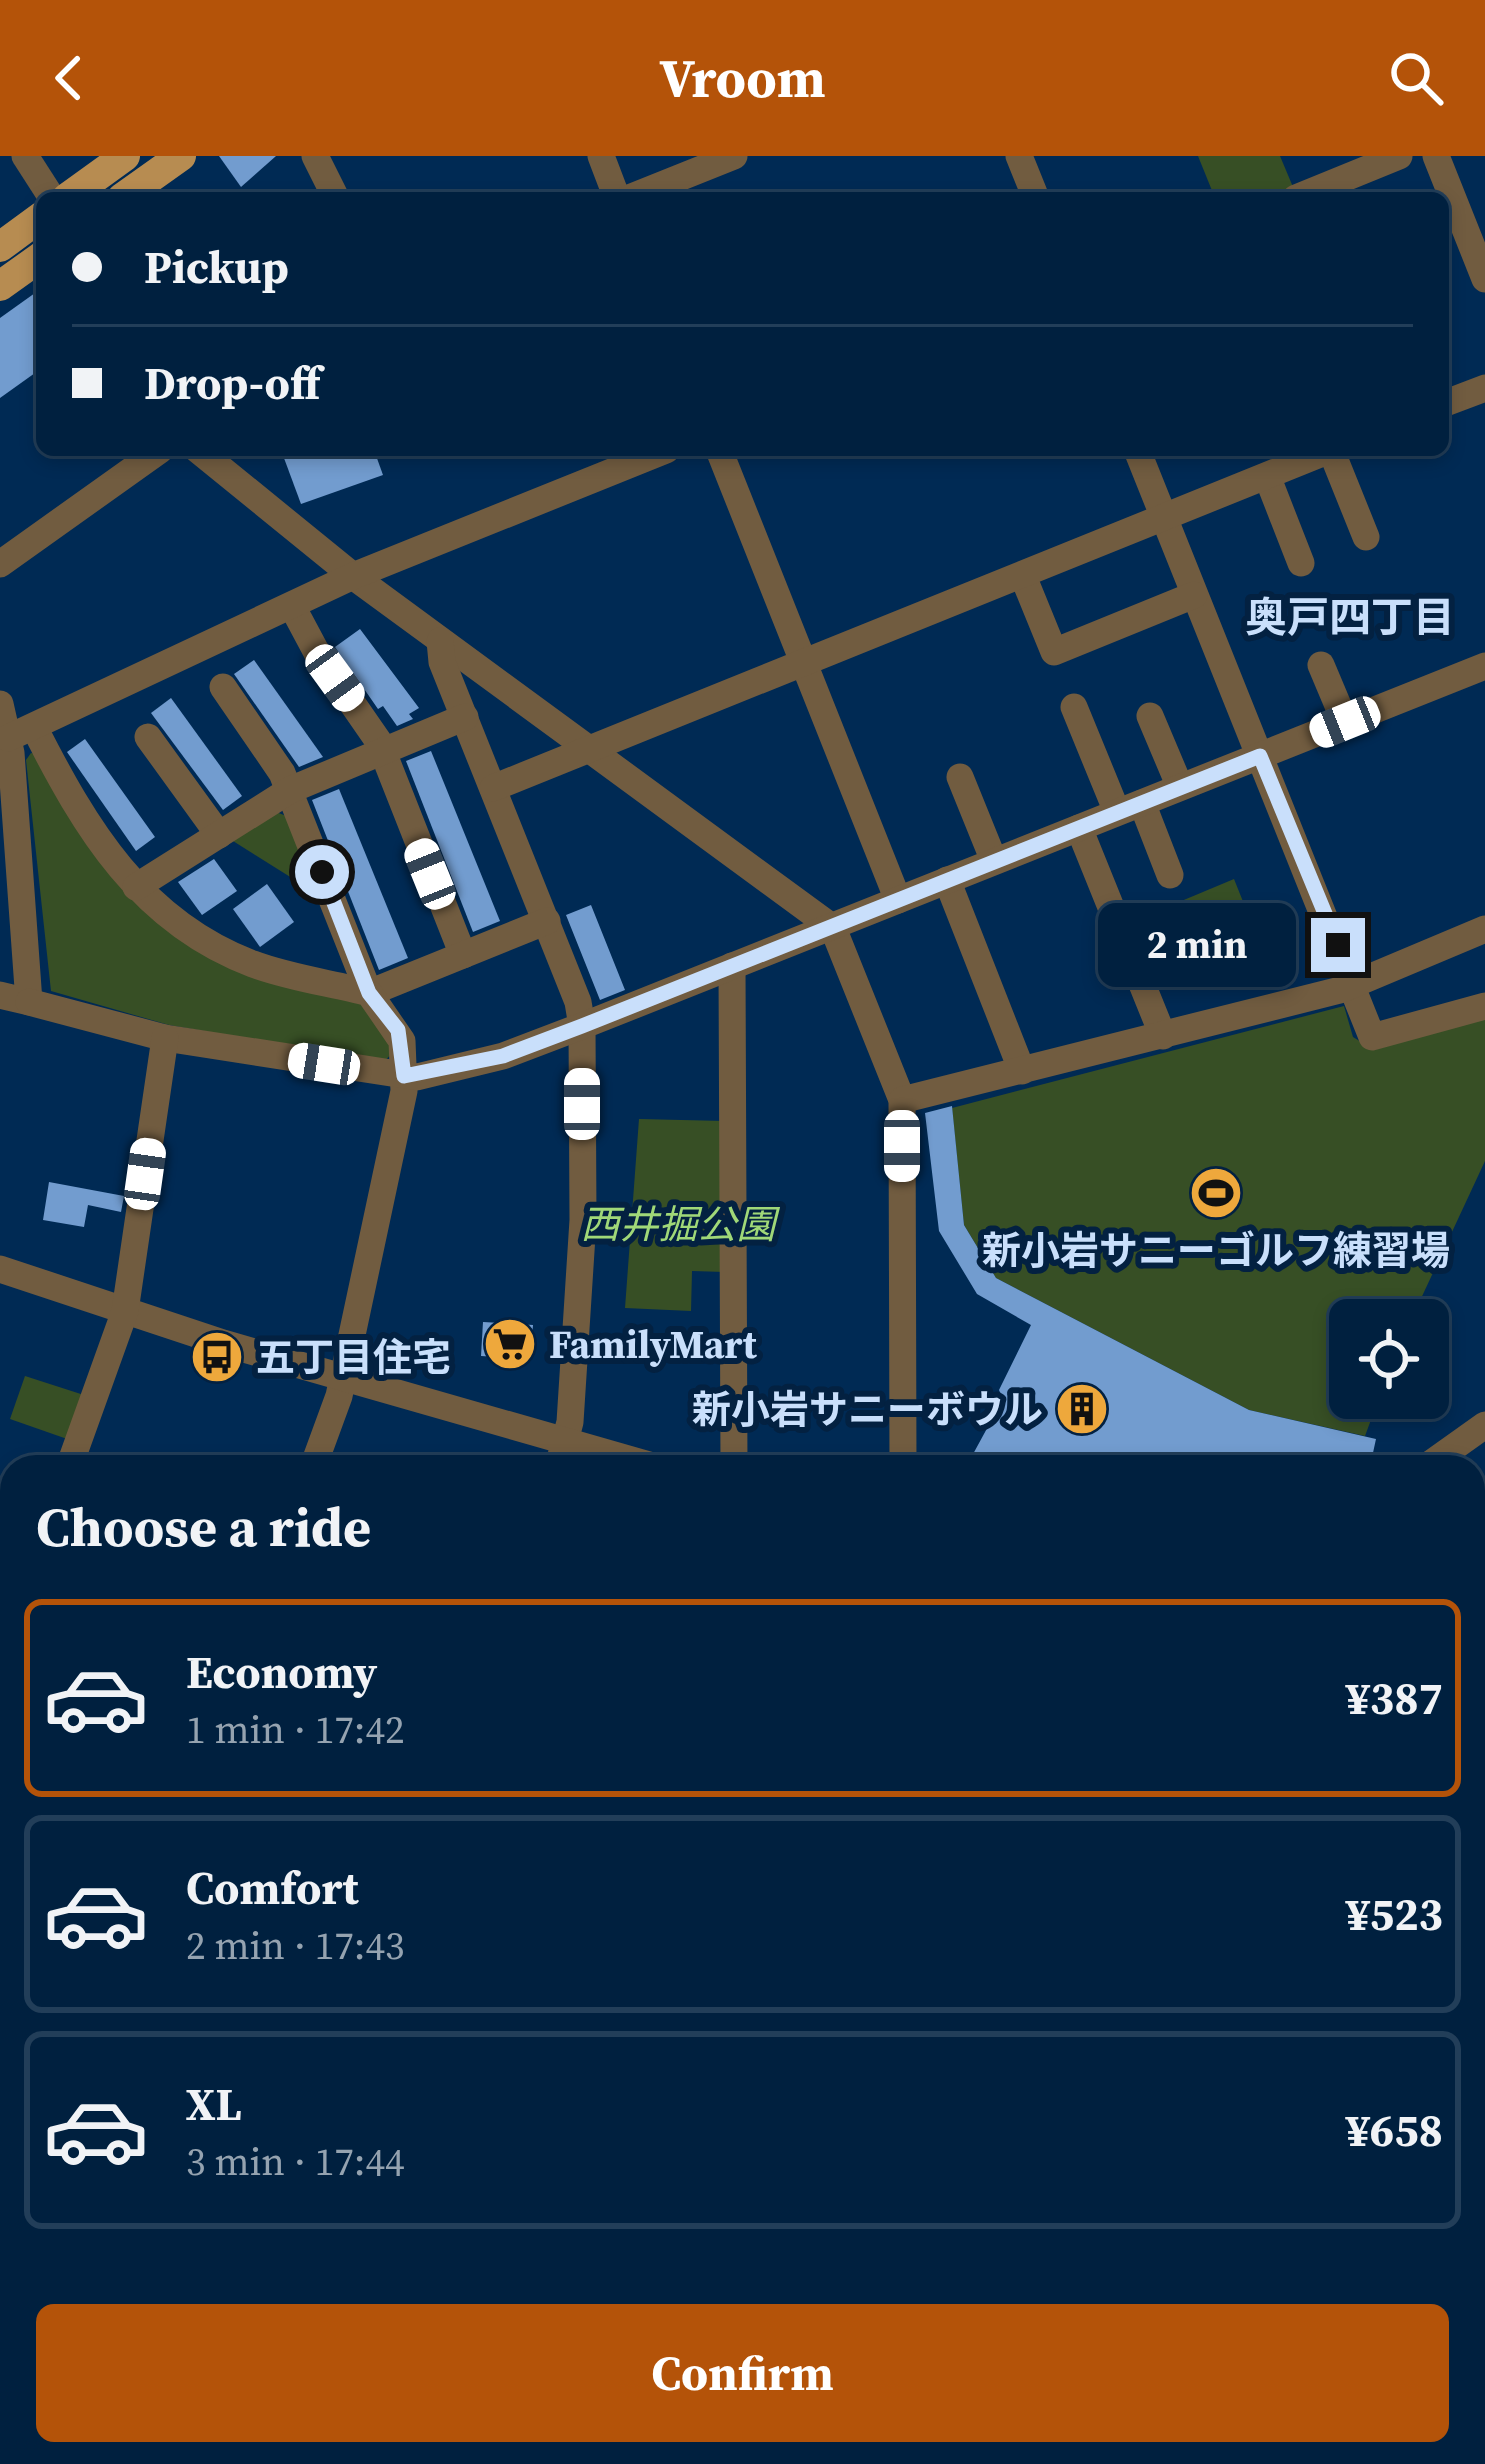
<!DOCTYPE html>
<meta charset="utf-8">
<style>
:root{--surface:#00203f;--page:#0a2846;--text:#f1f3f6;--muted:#95a3b0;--line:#223e59;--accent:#b45309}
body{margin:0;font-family:"Source Serif 4","Noto Sans JP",serif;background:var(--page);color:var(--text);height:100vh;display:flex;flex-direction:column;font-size:45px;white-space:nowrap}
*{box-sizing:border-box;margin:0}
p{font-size:39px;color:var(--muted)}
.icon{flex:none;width:66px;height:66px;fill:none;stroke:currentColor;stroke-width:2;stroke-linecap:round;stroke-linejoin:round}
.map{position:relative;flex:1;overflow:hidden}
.panel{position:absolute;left:0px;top:1299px;width:1485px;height:1011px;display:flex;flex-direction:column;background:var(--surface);border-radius:36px 36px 0 0;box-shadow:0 6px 18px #0003,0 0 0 3px var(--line)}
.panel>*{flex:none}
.banner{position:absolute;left:36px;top:36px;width:1413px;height:264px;border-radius:18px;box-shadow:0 6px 18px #0003,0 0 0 3px var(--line);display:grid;align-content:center;height:264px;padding:0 36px;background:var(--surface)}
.fabs{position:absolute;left:1329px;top:1143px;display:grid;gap:24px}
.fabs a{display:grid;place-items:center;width:120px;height:120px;border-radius:18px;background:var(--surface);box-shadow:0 6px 18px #0003,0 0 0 3px var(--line);font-size:60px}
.end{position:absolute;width:54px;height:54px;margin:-27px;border:15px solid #c9dffb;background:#111;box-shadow:0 0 0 6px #111}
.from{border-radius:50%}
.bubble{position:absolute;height:84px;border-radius:18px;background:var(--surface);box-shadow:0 6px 18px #0003,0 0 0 3px var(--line);font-size:39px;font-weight:700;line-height:84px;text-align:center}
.car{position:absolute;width:36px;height:72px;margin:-36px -18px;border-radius:15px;box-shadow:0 0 9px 3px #0007;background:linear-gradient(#fff 24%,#345 0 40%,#fff 0 76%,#345 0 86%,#fff 0)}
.banner b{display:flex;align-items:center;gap:42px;height:114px;font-size:45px}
.banner b+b{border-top:3px solid var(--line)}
.banner i{width:30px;height:30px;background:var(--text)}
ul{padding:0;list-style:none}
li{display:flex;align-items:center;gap:36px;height:198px;margin:0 24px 18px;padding:0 12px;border:6px solid var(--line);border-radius:18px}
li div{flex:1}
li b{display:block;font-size:45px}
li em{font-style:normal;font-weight:700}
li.selected{border-color:var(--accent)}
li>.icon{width:108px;height:108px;stroke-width:1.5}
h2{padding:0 36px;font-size:54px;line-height:144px}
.cta{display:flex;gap:24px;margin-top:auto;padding:24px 36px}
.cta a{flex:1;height:138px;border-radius:18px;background:var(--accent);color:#fff;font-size:48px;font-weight:700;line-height:138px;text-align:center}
header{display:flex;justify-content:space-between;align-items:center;height:156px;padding:0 36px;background:var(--accent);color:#fff;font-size:54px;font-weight:700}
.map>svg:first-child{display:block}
</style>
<header><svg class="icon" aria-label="back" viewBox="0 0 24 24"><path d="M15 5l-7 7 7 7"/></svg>Vroom<svg class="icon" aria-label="search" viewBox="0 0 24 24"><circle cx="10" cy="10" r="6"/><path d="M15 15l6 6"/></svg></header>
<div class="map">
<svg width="1485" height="2308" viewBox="0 0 1485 2308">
<rect width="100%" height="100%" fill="#002a54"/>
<g fill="#374f25">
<polygon points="1198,0 1280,0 1293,31 1265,42 1215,42"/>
<polygon points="31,597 36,598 152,759 354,844 372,855 394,895 384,906 169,869 51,835 26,604"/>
<polygon points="276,656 289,661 319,739 233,685"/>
<polygon points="1234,723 1254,773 1144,816 1124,769"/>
<polygon points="1344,850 1353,881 1374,894 1485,859 1485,1005 1411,1164 1350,1164 1350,1242 1379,1242 1365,1280 1249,1254 996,1122 964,1069 952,952"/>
<polygon points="639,963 725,965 725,1116 692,1115 691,1155 625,1152"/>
<polygon points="25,1220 87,1240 70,1284 10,1263"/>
</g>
<g fill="#729ccf">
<polygon points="219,0 276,0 241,31"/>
<polygon points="42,132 42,212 0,242 0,162"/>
<polygon points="281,294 374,294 383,319 301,348"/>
<polygon points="360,473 419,552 409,558 413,563 397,570 383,550 378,553 335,491"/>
<polygon points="254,504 323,601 299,611 234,518"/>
<polygon points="171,542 242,640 223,654 151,557"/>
<polygon points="85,583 155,681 136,695 67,596"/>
<polygon points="431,595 500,765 473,776 406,605"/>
<polygon points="339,633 408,802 379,814 312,644"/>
<polygon points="214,703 237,735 202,759 178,726"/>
<polygon points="267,728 294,766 260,791 233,753"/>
<polygon points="591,749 625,834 600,844 566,759"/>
<polygon points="952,950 964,1069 996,1122 1249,1254 1376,1283 1371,1306 1366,1311 966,1311 1003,1243 999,1234 1031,1169 977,1138 939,1075 925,957"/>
<polygon points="49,1026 124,1040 121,1056 88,1049 84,1071 43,1064"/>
<polygon points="483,1166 533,1169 530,1203 481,1200"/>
</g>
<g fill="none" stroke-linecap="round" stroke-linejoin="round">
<g stroke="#715c40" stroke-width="27">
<polyline points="25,0 52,42"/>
<polyline points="315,0 336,42"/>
<polyline points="601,0 617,42"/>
<polyline points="1019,0 1036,42"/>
<polyline points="1436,0 1485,123"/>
<polyline points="629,42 734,0"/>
<polyline points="1296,42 1399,0"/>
<polyline points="1443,248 1485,232"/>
<polyline points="198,294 353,420 833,772 902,944 903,1311"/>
<polyline points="719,294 898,744"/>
<polyline points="1137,294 1372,881 1485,850"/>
<polyline points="1331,294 1366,381"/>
<polyline points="1267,320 1301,407"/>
<polyline points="0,408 160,294"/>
<polyline points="1023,420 1054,496 1194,439"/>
<polyline points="292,450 316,495 379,586 463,799"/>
<polyline points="440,485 442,506 578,846 582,870 583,1064 570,1266 558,1311"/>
<polyline points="1321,509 1345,566"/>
<polyline points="223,531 282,617 369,837 547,765"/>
<polyline points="0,548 11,597 29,846 0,839"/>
<polyline points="1074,551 1117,656"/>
<polyline points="1150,560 1180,631"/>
<path d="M34 571C85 672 141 766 253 808 290 822 331 827 369 837L402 885 404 935 339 1240 313 1311"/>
<polyline points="148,581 219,679"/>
<polyline points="8,582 353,420 666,294"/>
<polyline points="960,621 994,705"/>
<polyline points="493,632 1330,294"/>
<polyline points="1142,647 1170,719"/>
<polyline points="1079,672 1163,880"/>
<polyline points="947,724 1022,915"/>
<polyline points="136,731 290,634 465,561"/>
<polyline points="732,810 734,1311"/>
<polyline points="29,846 165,882 417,921 503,900 582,870 1485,510"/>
<polyline points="902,944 1340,834 1485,773"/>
<polyline points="0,1113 223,1187 656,1311"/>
<polyline points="69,1311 125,1155 165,882"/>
<polyline points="1426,1311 1485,1269"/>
<polyline points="0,1493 12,1461"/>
<polyline points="0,1539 12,1548"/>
<polyline points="1473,1599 1485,1602"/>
<polyline points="1473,1694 1477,1682"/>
<polyline points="0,1713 12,1713"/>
<polyline points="1473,1791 1485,1795"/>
<polyline points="0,1796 12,1796"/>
<polyline points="0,1880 12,1881"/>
<polyline points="0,1974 12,1974"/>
<polyline points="1473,2009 1485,1973"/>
<polyline points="1473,2057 1485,2060"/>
<polyline points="0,2095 12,2102"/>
<polyline points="0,2181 12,2188"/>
<polyline points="1473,2286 1485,2241"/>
<polyline points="202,2298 219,2308"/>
<polyline points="13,2308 20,2298"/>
<polyline points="119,2308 119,2298"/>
<polyline points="341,2308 345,2298"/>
<polyline points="640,2308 643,2298"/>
<polyline points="849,2308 849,2298"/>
<polyline points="1071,2308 1071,2298"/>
<polyline points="1190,2308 1190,2298"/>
<polyline points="1309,2308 1309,2298"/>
</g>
<g stroke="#b78c51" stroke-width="30">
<polyline points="67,42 125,0"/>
<polyline points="122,42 181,0"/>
<polyline points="0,91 42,60"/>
<polyline points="0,130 42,100"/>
</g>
</g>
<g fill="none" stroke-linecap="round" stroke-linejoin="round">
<polyline stroke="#c9dffb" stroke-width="15" points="322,716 369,837 398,874 404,920 503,900 582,870 1260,600 1338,789"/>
</g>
<defs>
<g id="stadium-disc" transform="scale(2.7)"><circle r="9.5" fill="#eea83c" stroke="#032141"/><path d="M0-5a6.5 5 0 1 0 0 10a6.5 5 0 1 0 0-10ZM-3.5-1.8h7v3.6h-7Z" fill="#111"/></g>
<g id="supermarket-disc" transform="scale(2.7)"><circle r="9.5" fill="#eea83c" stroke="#032141"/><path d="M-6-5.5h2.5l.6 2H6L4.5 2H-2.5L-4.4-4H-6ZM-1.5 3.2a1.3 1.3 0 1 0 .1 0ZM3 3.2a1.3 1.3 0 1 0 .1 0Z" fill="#111"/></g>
<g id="bus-disc" transform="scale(2.7)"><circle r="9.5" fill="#eea83c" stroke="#032141"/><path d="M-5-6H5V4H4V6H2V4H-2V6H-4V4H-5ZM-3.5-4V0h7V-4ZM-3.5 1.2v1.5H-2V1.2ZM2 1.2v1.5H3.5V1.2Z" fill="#111"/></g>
<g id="building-disc" transform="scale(2.7)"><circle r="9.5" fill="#eea83c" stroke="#032141"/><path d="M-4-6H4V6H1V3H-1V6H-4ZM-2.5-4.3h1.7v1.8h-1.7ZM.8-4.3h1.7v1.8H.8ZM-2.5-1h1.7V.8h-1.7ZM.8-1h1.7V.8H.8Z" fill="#111"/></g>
</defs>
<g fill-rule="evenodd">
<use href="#stadium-disc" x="1216" y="1037"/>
<use href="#supermarket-disc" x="510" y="1188"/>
<use href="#bus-disc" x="217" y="1201"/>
<use href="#building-disc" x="1082" y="1253"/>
</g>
<g text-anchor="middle" stroke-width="12" stroke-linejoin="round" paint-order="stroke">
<g font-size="39" font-style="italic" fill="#a0d878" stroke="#032141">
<text x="678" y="1082">西井掘公園</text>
</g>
<g font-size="39" font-weight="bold" fill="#c9dffb" stroke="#032141" text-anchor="start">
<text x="1216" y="1108" text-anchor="middle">新小岩サニーゴルフ練習場</text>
<text x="549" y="1202">FamilyMart</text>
<text x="256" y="1215">五丁目住宅</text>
<text x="1043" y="1267" text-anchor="end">新小岩サニーボウル</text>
</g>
<g font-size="42" font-weight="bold" fill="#c9dffb" stroke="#032141">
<text x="1350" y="476">奥戸四丁目</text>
</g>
</g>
</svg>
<div class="fabs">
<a><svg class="icon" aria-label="locate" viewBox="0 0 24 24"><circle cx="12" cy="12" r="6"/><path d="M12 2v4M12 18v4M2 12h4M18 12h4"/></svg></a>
</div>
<i class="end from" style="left:322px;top:716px"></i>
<i class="end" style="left:1338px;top:789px"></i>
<div class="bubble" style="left:1098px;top:747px;width:198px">2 min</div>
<i class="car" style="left:335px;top:522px;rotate:144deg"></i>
<i class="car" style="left:1345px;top:566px;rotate:248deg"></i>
<i class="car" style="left:430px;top:718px;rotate:338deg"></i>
<i class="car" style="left:324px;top:908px;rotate:279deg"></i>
<i class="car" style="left:582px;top:948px;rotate:0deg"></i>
<i class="car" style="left:902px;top:990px;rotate:180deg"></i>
<i class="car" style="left:145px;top:1018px;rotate:8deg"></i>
<div class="banner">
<b><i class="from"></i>Pickup</b>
<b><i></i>Drop-off</b>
</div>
<section class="panel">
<h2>Choose a ride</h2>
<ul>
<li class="selected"><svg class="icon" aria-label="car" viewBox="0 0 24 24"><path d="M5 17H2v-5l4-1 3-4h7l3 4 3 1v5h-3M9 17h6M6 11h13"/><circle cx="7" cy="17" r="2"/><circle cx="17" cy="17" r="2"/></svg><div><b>Economy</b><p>1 min · 17:42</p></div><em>¥387</em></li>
<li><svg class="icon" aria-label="car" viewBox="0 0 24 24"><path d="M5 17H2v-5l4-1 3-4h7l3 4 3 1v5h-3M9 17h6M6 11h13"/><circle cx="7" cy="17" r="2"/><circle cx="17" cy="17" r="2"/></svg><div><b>Comfort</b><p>2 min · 17:43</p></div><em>¥523</em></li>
<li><svg class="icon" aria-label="car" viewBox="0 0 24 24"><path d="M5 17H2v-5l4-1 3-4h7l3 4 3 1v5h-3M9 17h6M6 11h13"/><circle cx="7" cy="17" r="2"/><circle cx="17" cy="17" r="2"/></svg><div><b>XL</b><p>3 min · 17:44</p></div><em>¥658</em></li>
</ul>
<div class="cta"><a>Confirm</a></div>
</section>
</div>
